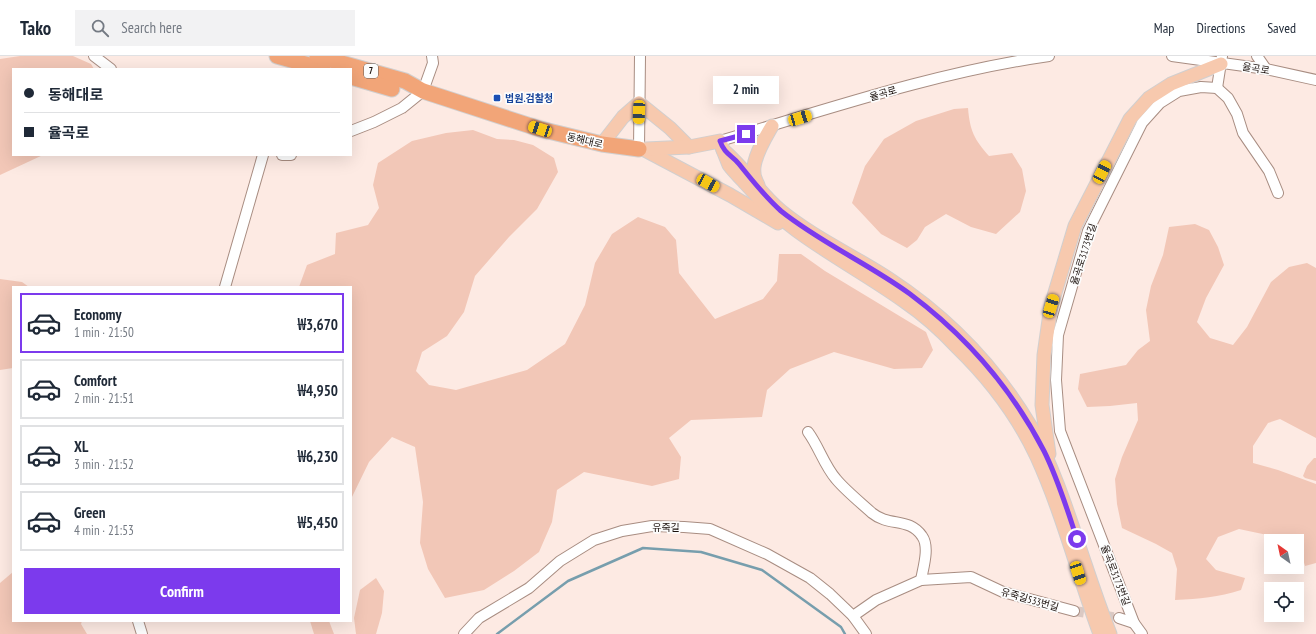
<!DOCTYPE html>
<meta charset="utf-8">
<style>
:root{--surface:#fff;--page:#f2f2f3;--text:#1f2937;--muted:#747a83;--line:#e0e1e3;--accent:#7c3aed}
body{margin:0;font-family:"PT Sans Narrow","Noto Sans KR",sans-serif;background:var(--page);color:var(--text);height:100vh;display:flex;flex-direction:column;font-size:15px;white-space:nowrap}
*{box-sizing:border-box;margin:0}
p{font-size:13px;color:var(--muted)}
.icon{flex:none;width:22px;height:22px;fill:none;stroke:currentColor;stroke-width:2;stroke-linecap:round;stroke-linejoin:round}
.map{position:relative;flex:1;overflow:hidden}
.sheet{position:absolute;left:12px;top:230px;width:340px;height:336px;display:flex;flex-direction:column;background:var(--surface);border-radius:0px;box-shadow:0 4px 16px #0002}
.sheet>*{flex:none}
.top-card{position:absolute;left:12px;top:12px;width:340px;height:88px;border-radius:0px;box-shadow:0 4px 16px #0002;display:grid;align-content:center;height:88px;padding:0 12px;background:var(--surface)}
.needle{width:26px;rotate:327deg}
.tools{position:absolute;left:1264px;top:478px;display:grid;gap:8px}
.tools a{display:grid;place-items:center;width:40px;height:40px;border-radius:0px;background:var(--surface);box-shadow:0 4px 16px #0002;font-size:20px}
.end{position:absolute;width:18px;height:18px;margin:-9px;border:5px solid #7c3aed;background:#fff;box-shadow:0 0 0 2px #fff}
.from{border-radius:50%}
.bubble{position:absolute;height:28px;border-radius:0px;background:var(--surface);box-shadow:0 4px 16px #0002;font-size:13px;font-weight:600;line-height:28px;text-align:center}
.car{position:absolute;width:12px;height:24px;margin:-12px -6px;border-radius:5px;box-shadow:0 0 3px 1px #0007;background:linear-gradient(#f5c518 24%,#345 0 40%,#f5c518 0 76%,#345 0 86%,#f5c518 0)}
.top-card b{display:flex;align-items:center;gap:14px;height:38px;font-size:15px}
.top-card b+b{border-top:1px solid var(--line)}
.top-card i{width:10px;height:10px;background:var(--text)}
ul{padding:7px 0 0;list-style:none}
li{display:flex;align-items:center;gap:12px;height:60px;margin:0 8px 6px;padding:0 4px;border:2px solid var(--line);border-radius:0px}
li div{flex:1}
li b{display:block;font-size:15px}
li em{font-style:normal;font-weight:600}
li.selected{border-color:var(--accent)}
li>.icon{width:36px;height:36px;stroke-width:1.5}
.action{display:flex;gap:8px;margin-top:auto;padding:8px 12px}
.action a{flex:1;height:46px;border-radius:0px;background:var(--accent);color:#fff;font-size:16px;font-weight:600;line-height:46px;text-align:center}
header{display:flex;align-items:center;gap:24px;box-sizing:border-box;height:56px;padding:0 20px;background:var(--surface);border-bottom:1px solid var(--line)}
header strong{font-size:19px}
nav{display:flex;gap:22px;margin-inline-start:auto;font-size:14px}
.search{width:280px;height:36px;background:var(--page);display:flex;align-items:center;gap:10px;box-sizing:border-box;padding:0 14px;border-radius:0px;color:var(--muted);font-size:15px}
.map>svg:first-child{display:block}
</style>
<header>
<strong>Tako</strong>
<div class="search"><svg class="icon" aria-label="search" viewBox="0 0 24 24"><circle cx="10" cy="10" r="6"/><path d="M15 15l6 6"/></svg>Search here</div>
<nav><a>Map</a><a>Directions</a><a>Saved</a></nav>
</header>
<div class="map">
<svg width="1316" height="578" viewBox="0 0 1316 578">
<rect width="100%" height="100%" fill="#fdeae3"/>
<g fill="#f2c7b7">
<polygon points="20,0 73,0 91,8 94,13 13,13 13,99 43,99 0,119 0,3"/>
<path d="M968 52C970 75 974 83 989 100L1012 97 1022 113 1026 135 1020 156 996 178 971 171 946 158 925 171 917 184 907 192 881 178 852 147 865 110 884 83 916 65 954 53Z"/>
<polygon points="473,74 497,83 514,84 533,89 554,102 558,116 537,153 509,181 475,220 464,256 447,280 422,296 416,315 429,329 456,334 527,314 565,288 585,249 595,207 612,178 638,161 665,171 676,184 679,217 715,263 763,243 777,225 779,198 801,198 825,215 926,276 933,294 922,312 894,313 834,296 790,313 767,334 762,361 691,364 669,382 681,401 679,423 652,430 584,416 557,434 552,466 539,496 514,515 484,534 445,542 428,513 420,487 423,446 415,391 392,381 369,406 351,443 351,231 299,231 307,209 335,198 336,177 368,169 379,152 373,129 378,107 412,85 446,77"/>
<path d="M1195 168 1209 174 1218 191 1224 209 1206 242 1197 266 1210 282 1233 289 1247 271 1271 226 1289 211 1307 207 1316 212V382L1280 363 1268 367 1253 390V407L1278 414 1316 428V507L1305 510 1299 490 1297 489V485H1288L1277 481 1239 473 1218 481 1206 503 1216 514 1245 522 1241 534C1218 541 1200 543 1175 544L1177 513 1172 497 1156 488 1122 472 1117 448 1115 423 1122 401 1138 364 1137 347 1110 350 1087 351 1078 333 1080 318 1126 309 1138 294 1150 285 1146 254 1151 230 1163 199 1169 171Z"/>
<polygon points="0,223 22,226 29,231 13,231 13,312 0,314"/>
<polygon points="1314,402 1316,402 1316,425 1305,422 1303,420 1307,410"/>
<polygon points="13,516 13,565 82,565 81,568 87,578 0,578 0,527"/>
<polygon points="376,522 384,535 382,557 376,578 356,578 354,562 360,534"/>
<polygon points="310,565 329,565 334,578 314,578"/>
</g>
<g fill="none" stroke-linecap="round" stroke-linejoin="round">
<polyline stroke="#779ead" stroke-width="2.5" points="497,578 568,525 643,492 701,496 762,514 841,571 845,578"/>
<polyline stroke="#dbc9c3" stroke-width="10" stroke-dasharray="10 5" stroke-linecap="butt" points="1074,555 1119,562"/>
<g stroke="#a88d82" stroke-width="12">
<g id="minor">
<polyline points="94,0 111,13"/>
<polyline points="1172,0 1266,13 1316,24"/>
<polyline points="1257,0 1266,13"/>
<polyline points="1217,32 1228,42 1237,58 1243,77 1269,115 1278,137"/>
<polyline points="351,75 374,66 402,52 423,35 433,7 432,0"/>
<path d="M720 85C828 53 937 16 1049 0"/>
<polyline points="639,93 640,0"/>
<polyline points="282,99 291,99"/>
<polyline points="225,231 263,99"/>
<path d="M808 376C819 391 824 409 836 423 845 434 861 447 872 457 889 471 909 461 922 480 930 491 923 512 921 524"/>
<polyline points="853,560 876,544 921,524 971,521 1003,536 1074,555"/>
<polyline points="1119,562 1134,567"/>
<polyline points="138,565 142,578"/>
<polyline points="464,578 479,562 529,532 560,505 594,484 622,475 652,470 684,471 710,473 767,498 810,522 830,538 853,560 866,578"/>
<polyline points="1142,578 1134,567 1060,375 1056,324 1058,279 1088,175 1142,67 1160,47 1179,35 1201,31 1217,32 1222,0"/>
</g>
</g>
<g stroke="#d1cfcf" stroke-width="15">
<g id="major">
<polyline points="602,88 623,61 639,47 670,72 689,91"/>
<polyline points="643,93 730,139 778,167"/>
<polyline points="646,93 689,91 720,85 723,94"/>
<path d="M758 129C756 125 754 121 754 117 752 103 765 82 772 70"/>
<polyline points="1049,398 1042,349 1044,299 1051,250 1075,170 1130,63 1149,42 1171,28 1221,8"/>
<path d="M1100 578C1078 519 1063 458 1037 401 1018 360 989 322 957 291 941 274 923 258 904 245 851 207 789 179 746 128 741 122 734 116 729 109 727 104 725 99 723 94 745 112 759 137 781 155 814 182 854 200 889 223 947 261 996 312 1031 371 1055 414 1069 461 1085 508 1093 532 1101 555 1110 578"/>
</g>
</g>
<g stroke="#d1cfcf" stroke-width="17">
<g id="highway">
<polyline points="277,0 323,13"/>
<polyline points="317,0 405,25 423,35 540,73 602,88 639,93"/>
<polyline points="351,21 392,33"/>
</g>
</g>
<use href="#minor" stroke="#fff" stroke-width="10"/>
<use href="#major" stroke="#f7c9ae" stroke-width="13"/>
<use href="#highway" stroke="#f2a578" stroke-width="15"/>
</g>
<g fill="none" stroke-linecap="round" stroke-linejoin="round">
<path stroke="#7c3aed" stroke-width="5" d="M746 78 720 85C725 99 731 98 739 108 752 124 765 141 781 155 821 187 869 208 910 238 966 280 1012 333 1044 395 1058 423 1067 453 1077 483"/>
</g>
<rect fill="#1a4fb4" stroke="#fcfcfc" stroke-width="1.5" x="493" y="38" width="8" height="8" rx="2"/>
<g text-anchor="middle" stroke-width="3.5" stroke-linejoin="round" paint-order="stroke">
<rect fill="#fcfcfc" stroke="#5e5855" stroke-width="1" x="364" y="8" width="14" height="14" rx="3"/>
<g font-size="9" font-weight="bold" fill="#1b110d">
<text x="371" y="18">7</text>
</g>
<g font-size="10" fill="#1b110d" stroke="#fcfcfc">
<text transform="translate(1256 12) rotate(9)" y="4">율곡로</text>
<text transform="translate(883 37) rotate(-16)" y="4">율곡로</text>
<text transform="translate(585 84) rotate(13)" y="4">동해대로</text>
<text transform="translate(1083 198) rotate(-72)" y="4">율곡로3173번길</text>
<text x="666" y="475">유죽길</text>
<text transform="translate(1116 519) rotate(69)" y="4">율곡로3173번길</text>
<text transform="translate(1030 543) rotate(16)" y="4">유죽길533번길</text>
</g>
<g font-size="10" font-weight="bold" fill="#164399" stroke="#fcfcfc" text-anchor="start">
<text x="505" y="46">법원.검찰청</text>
</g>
</g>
</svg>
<div class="tools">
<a><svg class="needle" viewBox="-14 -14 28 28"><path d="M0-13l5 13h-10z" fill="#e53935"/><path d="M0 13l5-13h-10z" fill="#747a83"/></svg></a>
<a><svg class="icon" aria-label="locate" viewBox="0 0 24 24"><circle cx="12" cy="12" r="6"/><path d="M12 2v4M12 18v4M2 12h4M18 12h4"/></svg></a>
</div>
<i class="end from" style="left:1077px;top:483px"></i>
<i class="end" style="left:746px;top:78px"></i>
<div class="bubble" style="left:713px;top:20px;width:66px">2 min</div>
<i class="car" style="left:639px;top:56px;rotate:182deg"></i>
<i class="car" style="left:800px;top:62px;rotate:73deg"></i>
<i class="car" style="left:540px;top:73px;rotate:288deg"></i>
<i class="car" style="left:1102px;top:116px;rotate:27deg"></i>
<i class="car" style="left:708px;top:127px;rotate:119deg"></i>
<i class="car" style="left:1051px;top:250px;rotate:17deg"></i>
<i class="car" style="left:1078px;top:517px;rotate:162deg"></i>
<div class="top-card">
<b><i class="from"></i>동해대로</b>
<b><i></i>율곡로</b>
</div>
<section class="sheet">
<ul>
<li class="selected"><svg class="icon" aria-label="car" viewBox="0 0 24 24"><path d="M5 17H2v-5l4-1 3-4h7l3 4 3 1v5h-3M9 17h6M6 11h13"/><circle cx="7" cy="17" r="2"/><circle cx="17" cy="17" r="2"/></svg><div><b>Economy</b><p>1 min · 21:50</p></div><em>₩3,670</em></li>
<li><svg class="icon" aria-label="car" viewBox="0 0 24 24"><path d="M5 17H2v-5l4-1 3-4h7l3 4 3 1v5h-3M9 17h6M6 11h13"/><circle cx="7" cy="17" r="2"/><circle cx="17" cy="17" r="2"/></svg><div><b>Comfort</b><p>2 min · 21:51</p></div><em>₩4,950</em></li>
<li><svg class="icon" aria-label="car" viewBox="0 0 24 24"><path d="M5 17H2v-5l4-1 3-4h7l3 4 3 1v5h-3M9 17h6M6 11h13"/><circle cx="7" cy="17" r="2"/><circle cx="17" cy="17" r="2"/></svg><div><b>XL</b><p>3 min · 21:52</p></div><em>₩6,230</em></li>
<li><svg class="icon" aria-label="car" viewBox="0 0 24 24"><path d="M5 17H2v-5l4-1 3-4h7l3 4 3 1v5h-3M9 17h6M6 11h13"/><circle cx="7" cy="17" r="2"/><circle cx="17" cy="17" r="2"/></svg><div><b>Green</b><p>4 min · 21:53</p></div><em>₩5,450</em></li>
</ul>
<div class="action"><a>Confirm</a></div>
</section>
</div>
